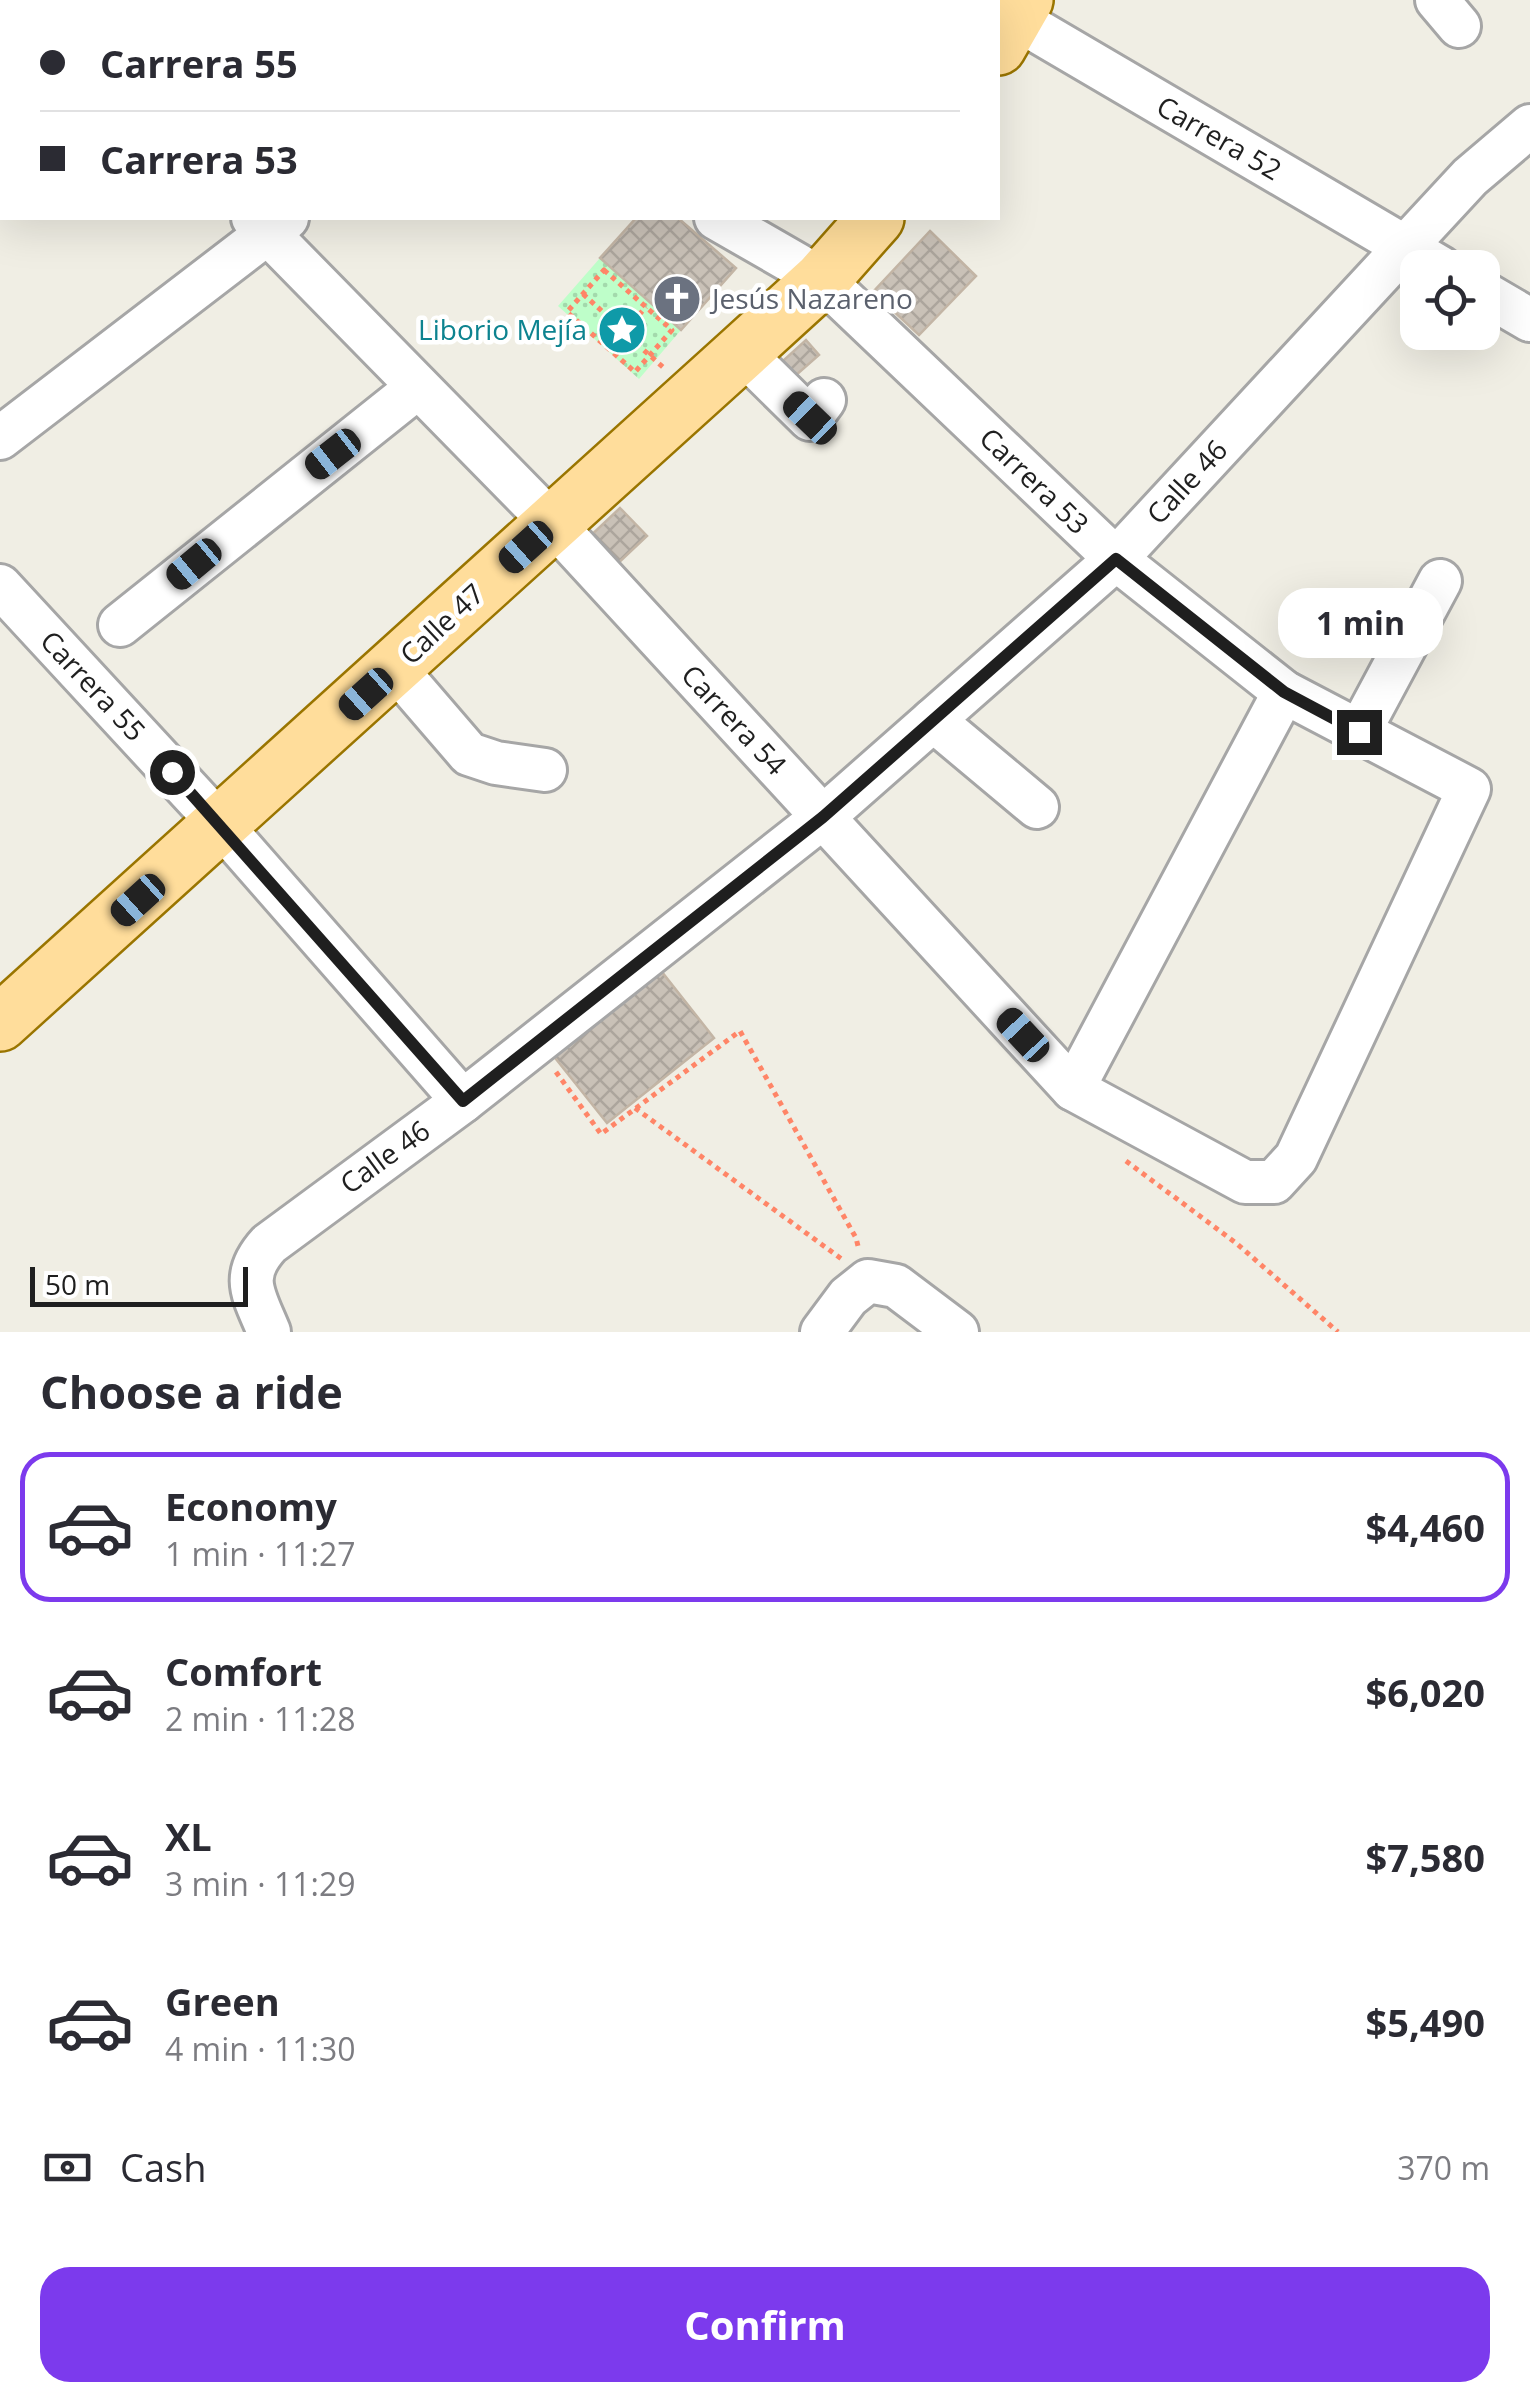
<!DOCTYPE html>
<meta charset="utf-8">
<style>
:root{--surface:#fff;--page:#f2f2f3;--text:#2b2b33;--muted:#7c7c81;--line:#e1e1e2;--accent:#7c3aed}
body{margin:0;font-family:"Open Sans",sans-serif;background:var(--page);color:var(--text);height:100vh;display:flex;flex-direction:column;font-size:38px;white-space:nowrap}
*{box-sizing:border-box;margin:0}
p{font-size:32px;color:var(--muted)}
.icon{flex:none;width:55px;height:55px;fill:none;stroke:currentColor;stroke-width:2;stroke-linecap:round;stroke-linejoin:round}
.map{position:relative;height:1332px;overflow:hidden}
.panel{display:flex;flex-direction:column;background:var(--surface);flex:1}
.panel>*{flex:none}
.guide{position:absolute;left:0px;top:0px;width:1000px;height:220px;box-shadow:0 10px 40px #0002;display:grid;align-content:center;height:220px;padding:0 40px;background:var(--surface)}
.tools{position:absolute;left:1400px;top:250px;display:grid;gap:20px}
.tools a{display:grid;place-items:center;width:100px;height:100px;border-radius:20px;background:var(--surface);box-shadow:0 10px 40px #0002;font-size:50px}
.scale{position:absolute;left:30px;bottom:25px;width:218px;box-sizing:border-box;padding-left:10px;border:5px solid #1f1f1f;border-top:0;font-size:28px;line-height:35px;white-space:nowrap;color:#1f1f1f;-webkit-text-stroke:8px #fff;paint-order:stroke}
.end{position:absolute;width:45px;height:45px;margin:-22px;border:12px solid #1f1f1f;background:#fff;box-shadow:0 0 0 5px #fff}
.from{border-radius:50%}
.bubble{position:absolute;height:70px;border-radius:30px;background:var(--surface);box-shadow:0 10px 40px #0002;font-size:32px;font-weight:700;line-height:70px;text-align:center}
.car{position:absolute;width:30px;height:60px;margin:-30px -15px;border-radius:12px;box-shadow:0 0 8px 2px #0007;background:linear-gradient(#222 24%,#8ab4d8 0 40%,#222 0 76%,#8ab4d8 0 86%,#222 0)}
.guide b{display:flex;align-items:center;gap:35px;height:95px;font-size:38px}
.guide b+b{border-top:2px solid var(--line)}
.guide i{width:25px;height:25px;background:var(--text)}
ul{padding:0;list-style:none}
li{display:flex;align-items:center;gap:30px;height:150px;margin:0 20px 15px;padding:0 20px;border:5px solid transparent;border-radius:30px}
li div{flex:1}
li b{display:block;font-size:38px}
li em{font-style:normal;font-weight:700}
li.current{border-color:var(--accent)}
li>.icon{width:90px;height:90px;stroke-width:1.5}
h2{padding:0 40px;font-size:45px;line-height:120px}
.pay{display:flex;align-items:center;gap:25px;height:110px;padding:0 40px;font-size:38px}
.pay p{margin-inline-start:auto}
.action{display:flex;gap:20px;margin-top:auto;padding:20px 40px}
.action a{flex:1;height:115px;border-radius:30px;background:var(--accent);color:#fff;font-size:40px;font-weight:700;line-height:115px;text-align:center}
.map>svg:first-child{display:block}
</style>
<div class="map">
<svg width="1530" height="1332" viewBox="0 0 1530 1332">
<defs>
<pattern id="park-dots" width="8" height="8" patternUnits="userSpaceOnUse" patternTransform="scale(2.5)"><rect width="8" height="8" fill="#befec9"/><path d="M2 2h.1M6 6h.1" fill="none" stroke="#a3d9ac" stroke-width="1.8" stroke-linecap="round"/></pattern>
<pattern id="building-cross-hatch" width="8" height="8" patternUnits="userSpaceOnUse" patternTransform="scale(2.5)"><rect width="8" height="8" fill="#c9c1b7"/><path d="M0 0l8 8M0 8l8-8" fill="none" stroke="#aca59d"/></pattern>
</defs>
<rect width="100%" height="100%" fill="#f0eee4"/>
<polygon fill="url(#park-dots)" points="600,258 681,330 639,379 558,306"/>
<g fill="url(#building-cross-hatch)" stroke="#c3b5a5" stroke-width="2.5">
<polygon points="636,218 678,218 736,268 681,330 600,258"/>
<polygon points="930,231 976,276 919,335 873,292"/>
<polygon points="806,340 819,355 787,383 774,369"/>
<polygon points="620,508 647,536 613,568 586,540"/>
<polygon points="651,958 714,1038 607,1123 544,1044"/>
</g>
<g fill="none" stroke-linecap="round" stroke-linejoin="round">
<g stroke="#a6a6a6" stroke-width="48">
<g id="minor">
<polyline points="72,0 73,2"/>
<polyline points="384,0 387,2"/>
<polyline points="1437,0 1459,26"/>
<polyline points="998,8 1441,268"/>
<polyline points="253,218 559,530 1073,1089 1245,1182 1274,1182 1296,1158 1469,789 1284,692 1116,559 822,279 716,218"/>
<polyline points="1482,292 1530,320"/>
<polyline points="742,352 810,419 824,400"/>
<polyline points="0,438 287,218"/>
<polyline points="0,586 221,825 463,1101"/>
<polyline points="120,625 418,387"/>
<polyline points="395,668 469,754 496,763 545,770"/>
<polyline points="933,720 1037,807"/>
<polyline points="1359,732 1440,581"/>
<polyline points="1073,1089 1284,692"/>
<path d="M269 1332C254 1295 239 1277 269 1244L463 1101 823 817 1116 559 1470 177 1530 126"/>
<polyline points="822,1332 848,1297 868,1281 896,1286 957,1332"/>
</g>
</g>
<g stroke="#9a7500" stroke-width="60">
<g id="major">
<polyline points="998,47 1025,0"/>
<polyline points="0,1023 742,352 822,279 876,218"/>
</g>
</g>
<g stroke="#ff8567" stroke-width="5" stroke-dasharray="5 5" stroke-linecap="butt">
<polygon points="604,270 672,330 635,372 567,312"/>
<polyline points="583,294 614,322 620,319 631,324"/>
<polyline points="614,322 612,330 618,339"/>
<polyline points="629,337 664,368"/>
<polyline points="610,350 618,339 629,337 631,324 646,307"/>
<polyline points="556,1072 601,1134 740,1031 856,1238 859,1250"/>
<polyline points="635,1108 843,1260"/>
<polyline points="1126,1161 1236,1243 1338,1332"/>
</g>
<use href="#minor" stroke="#fff" stroke-width="42"/>
<use href="#major" stroke="#ffdd9b" stroke-width="55"/>
</g>
<g fill="none" stroke-linecap="round" stroke-linejoin="round">
<polyline stroke="#1f1f1f" stroke-width="12" points="172,772 463,1101 823,817 1116,559 1284,692 1359,732"/>
</g>
<defs>
<g id="church-disc" transform="scale(2.5)"><circle r="9.5" fill="#6b7280" stroke="#fff"/><path d="M-1.2-6h2.4v3.5h3.3v2.4h-3.3V6h-2.4V-.1h-3.3v-2.4h3.3Z" fill="#fff"/></g>
<g id="sight-disc" transform="scale(2.5)"><circle r="9.5" fill="#0f9aa8" stroke="#fff"/><path d="M0-6L1.8-2.2L6-1.7L2.9 1.2L3.7 5.4L0 3.3L-3.7 5.4L-2.9 1.2L-6-1.7L-1.8-2.2Z" fill="#fff"/></g>
</defs>
<g fill-rule="evenodd">
<use href="#church-disc" x="677" y="299"/>
<use href="#sight-disc" x="622" y="330"/>
</g>
<g text-anchor="middle" stroke-width="9" stroke-linejoin="round" paint-order="stroke">
<g font-size="28" fill="#1f1f1f" stroke="#fff">
<text transform="translate(1219 138) rotate(30)" y="10">Carrera 52</text>
<text transform="translate(1034 481) rotate(44)" y="10">Carrera 53</text>
<text transform="translate(1187 482) rotate(-47)" y="10">Calle 46</text>
<text transform="translate(442 624) rotate(-43)" y="10">Calle 47</text>
<text transform="translate(93 686) rotate(47)" y="10">Carrera 55</text>
<text transform="translate(734 720) rotate(47)" y="10">Carrera 54</text>
<text transform="translate(385 1157) rotate(-36)" y="10">Calle 46</text>
</g>
<g font-size="28" fill="#5b616d" stroke="#fff" text-anchor="start">
<text x="712" y="309">Jesús Nazareno</text>
</g>
<g font-size="28" fill="#0d838f" stroke="#fff" text-anchor="end">
<text x="587" y="340">Liborio Mejía</text>
</g>
</g>
</svg>
<div class="tools">
<a><svg class="icon" aria-label="locate" viewBox="0 0 24 24"><circle cx="12" cy="12" r="6"/><path d="M12 2v4M12 18v4M2 12h4M18 12h4"/></svg></a>
</div>
<div class="scale">50 m</div>
<i class="end from" style="left:172px;top:772px"></i>
<i class="end" style="left:1359px;top:732px"></i>
<div class="bubble" style="left:1278px;top:588px;width:165px">1 min</div>
<i class="car" style="left:810px;top:418px;rotate:314deg"></i>
<i class="car" style="left:333px;top:454px;rotate:232deg"></i>
<i class="car" style="left:526px;top:547px;rotate:228deg"></i>
<i class="car" style="left:194px;top:564px;rotate:230deg"></i>
<i class="car" style="left:366px;top:694px;rotate:228deg"></i>
<i class="car" style="left:138px;top:900px;rotate:228deg"></i>
<i class="car" style="left:1023px;top:1035px;rotate:317deg"></i>
<div class="guide">
<b><i class="from"></i>Carrera 55</b>
<b><i></i>Carrera 53</b>
</div>
</div>
<section class="panel">
<h2>Choose a ride</h2>
<ul>
<li class="current"><svg class="icon" aria-label="car" viewBox="0 0 24 24"><path d="M5 17H2v-5l4-1 3-4h7l3 4 3 1v5h-3M9 17h6M6 11h13"/><circle cx="7" cy="17" r="2"/><circle cx="17" cy="17" r="2"/></svg><div><b>Economy</b><p>1 min · 11:27</p></div><em>$4,460</em></li>
<li><svg class="icon" aria-label="car" viewBox="0 0 24 24"><path d="M5 17H2v-5l4-1 3-4h7l3 4 3 1v5h-3M9 17h6M6 11h13"/><circle cx="7" cy="17" r="2"/><circle cx="17" cy="17" r="2"/></svg><div><b>Comfort</b><p>2 min · 11:28</p></div><em>$6,020</em></li>
<li><svg class="icon" aria-label="car" viewBox="0 0 24 24"><path d="M5 17H2v-5l4-1 3-4h7l3 4 3 1v5h-3M9 17h6M6 11h13"/><circle cx="7" cy="17" r="2"/><circle cx="17" cy="17" r="2"/></svg><div><b>XL</b><p>3 min · 11:29</p></div><em>$7,580</em></li>
<li><svg class="icon" aria-label="car" viewBox="0 0 24 24"><path d="M5 17H2v-5l4-1 3-4h7l3 4 3 1v5h-3M9 17h6M6 11h13"/><circle cx="7" cy="17" r="2"/><circle cx="17" cy="17" r="2"/></svg><div><b>Green</b><p>4 min · 11:30</p></div><em>$5,490</em></li>
</ul>
<div class="pay"><svg class="icon" aria-label="cash" viewBox="0 0 24 24"><path d="M3 7h18v10H3z"/><circle cx="12" cy="12" r="2"/></svg>Cash<p>370 m</p></div>
<div class="action"><a>Confirm</a></div>
</section>
